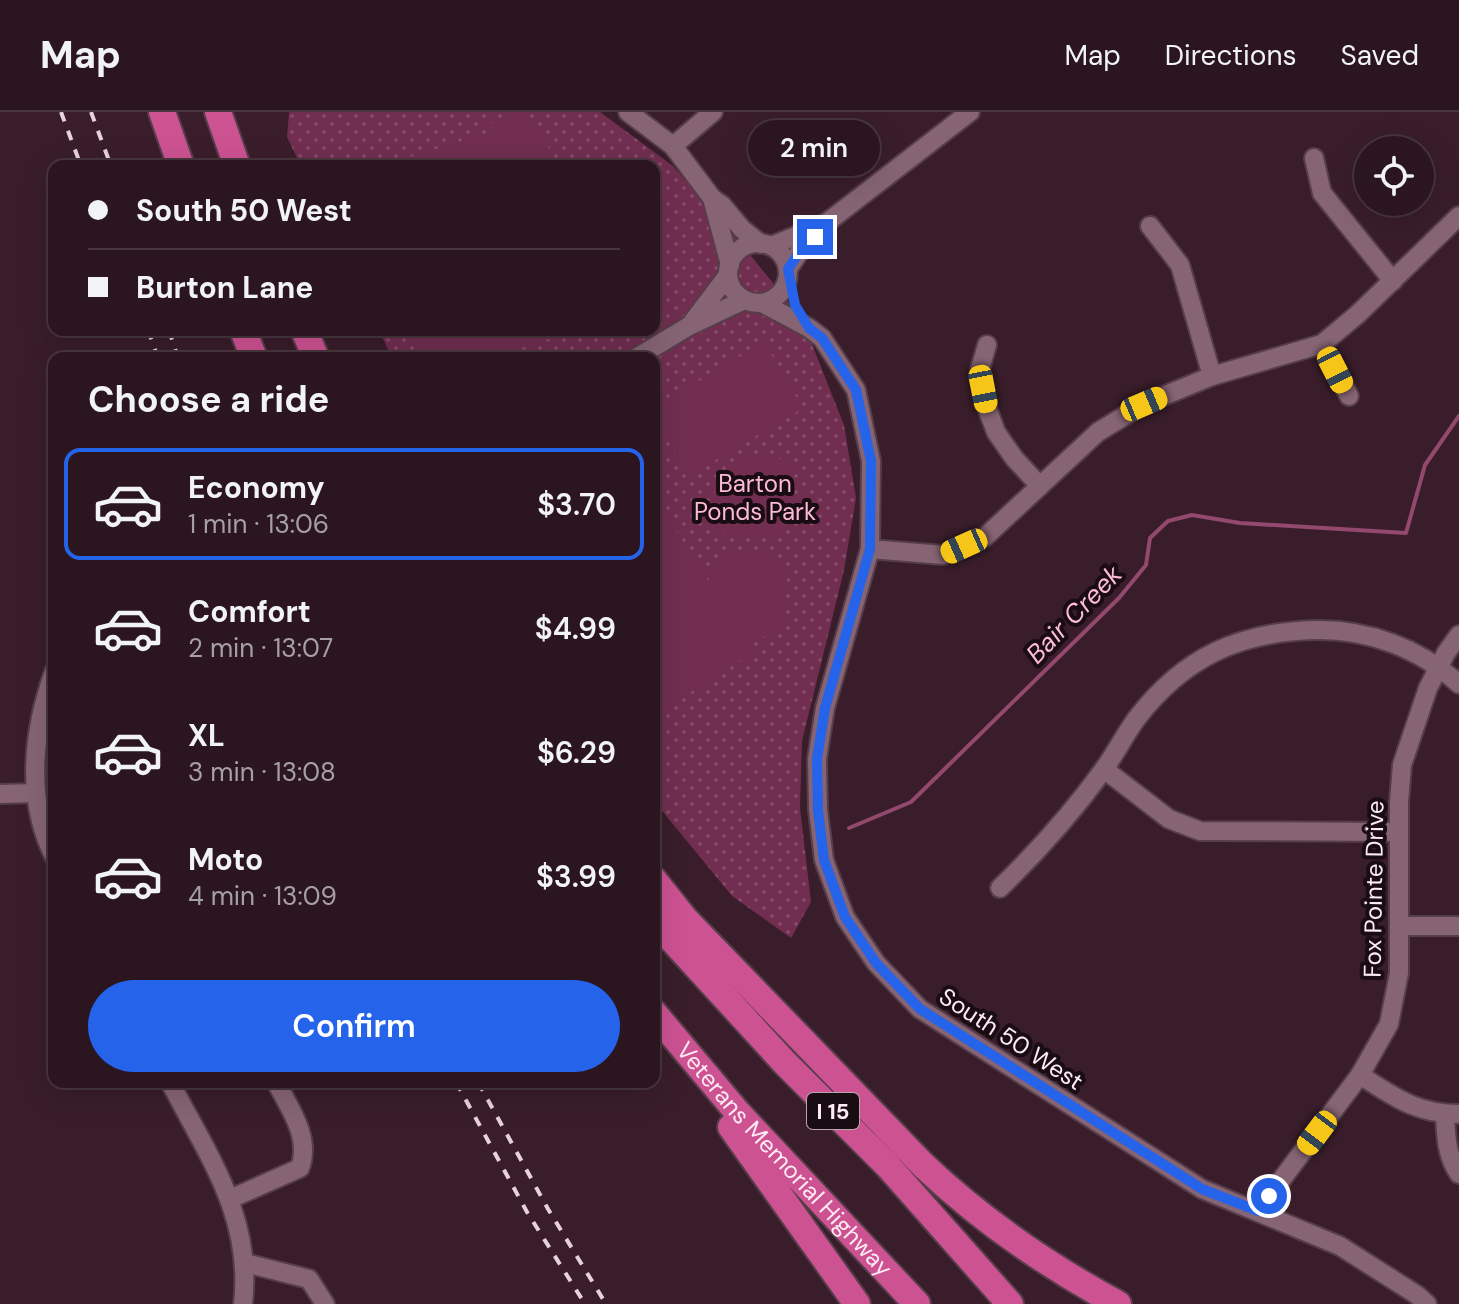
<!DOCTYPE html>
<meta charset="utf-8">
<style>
:root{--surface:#2b1620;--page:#37232d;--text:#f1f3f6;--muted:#a69fa5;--line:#47353e;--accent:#2563eb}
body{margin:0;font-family:"DM Sans",sans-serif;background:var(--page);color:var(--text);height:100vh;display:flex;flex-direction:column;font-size:30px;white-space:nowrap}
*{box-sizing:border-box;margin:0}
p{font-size:26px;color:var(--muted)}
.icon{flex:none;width:44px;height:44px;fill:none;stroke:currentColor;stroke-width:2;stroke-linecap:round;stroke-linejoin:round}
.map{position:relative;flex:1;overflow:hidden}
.sheet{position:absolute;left:48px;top:240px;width:612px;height:736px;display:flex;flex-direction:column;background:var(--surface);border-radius:16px;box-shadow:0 8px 32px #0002,0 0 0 2px var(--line)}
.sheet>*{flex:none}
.guide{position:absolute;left:48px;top:48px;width:612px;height:176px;border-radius:16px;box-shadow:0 8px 32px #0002,0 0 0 2px var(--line);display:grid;align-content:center;height:176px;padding:0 40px;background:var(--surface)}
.tools{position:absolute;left:1354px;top:24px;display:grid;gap:16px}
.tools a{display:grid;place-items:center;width:80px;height:80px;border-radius:50%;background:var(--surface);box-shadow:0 8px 32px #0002,0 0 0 2px var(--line);font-size:40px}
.end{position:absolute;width:36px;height:36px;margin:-18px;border:10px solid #2563eb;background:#fff;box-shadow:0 0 0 4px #fff}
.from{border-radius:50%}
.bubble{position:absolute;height:56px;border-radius:28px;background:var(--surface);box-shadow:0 8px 32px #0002,0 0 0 2px var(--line);font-size:26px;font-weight:600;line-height:56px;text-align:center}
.car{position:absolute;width:24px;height:48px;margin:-24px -12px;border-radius:10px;box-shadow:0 0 6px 2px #0007;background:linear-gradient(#f5c518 24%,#345 0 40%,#f5c518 0 76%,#345 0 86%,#f5c518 0)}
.guide b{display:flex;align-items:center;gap:28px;height:76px;font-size:30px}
.guide b+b{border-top:2px solid var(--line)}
.guide i{width:20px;height:20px;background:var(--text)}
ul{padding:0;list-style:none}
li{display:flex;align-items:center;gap:24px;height:112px;margin:0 16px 12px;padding:0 24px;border:4px solid transparent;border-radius:16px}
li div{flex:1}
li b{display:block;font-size:30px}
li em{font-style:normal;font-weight:600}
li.selected{border-color:var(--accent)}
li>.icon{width:72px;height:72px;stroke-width:1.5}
h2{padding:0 40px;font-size:36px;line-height:96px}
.action{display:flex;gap:16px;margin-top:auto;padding:16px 40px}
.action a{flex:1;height:92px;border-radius:48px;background:var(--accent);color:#fff;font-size:32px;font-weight:600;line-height:92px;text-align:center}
header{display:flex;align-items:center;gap:48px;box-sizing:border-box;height:112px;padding:0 40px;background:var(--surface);border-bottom:2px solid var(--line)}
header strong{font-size:38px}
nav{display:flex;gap:44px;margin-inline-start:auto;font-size:28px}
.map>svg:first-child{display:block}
</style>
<header>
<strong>Map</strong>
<nav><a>Map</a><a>Directions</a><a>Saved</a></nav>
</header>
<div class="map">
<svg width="1459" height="1192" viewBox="0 0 1459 1192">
<defs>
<pattern id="green-dots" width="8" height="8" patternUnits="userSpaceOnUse" patternTransform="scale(2)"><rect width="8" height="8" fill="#712e50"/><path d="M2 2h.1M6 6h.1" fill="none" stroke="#864c6a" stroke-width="1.8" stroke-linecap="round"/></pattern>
</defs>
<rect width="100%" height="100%" fill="#391d2a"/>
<polygon fill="url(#green-dots)" points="289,0 600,0 673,54 747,139 802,207 844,313 856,386 844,458 802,629 800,696 811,790 791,826 732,784 654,689 654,246 392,246 379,218 654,218 654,54 301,54 287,25"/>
<g fill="#712e50">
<polygon points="518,0 532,6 554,45 536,54 504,54 495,30 502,54 381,54 491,20 489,12"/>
<polygon points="413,218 555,218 557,224 492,246 424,246"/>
<polygon points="764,230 803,296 689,364 654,306 654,296"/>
<polygon points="751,341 793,350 792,413 773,426 711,420 716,369"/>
<polygon points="654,383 708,469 728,439 770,442 788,458 782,518 748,531 753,541 654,603"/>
</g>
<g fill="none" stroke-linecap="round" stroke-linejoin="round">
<polyline stroke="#93486d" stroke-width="4" points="849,716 911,690 1119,486 1146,453 1150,426 1168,409 1192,403 1240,411 1406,421 1425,353 1459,304"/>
<g stroke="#553d49" stroke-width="22">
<g id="minor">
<polyline points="628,0 673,34 712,86 722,93 742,117 761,132"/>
<polyline points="673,34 713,0"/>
<polyline points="1314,46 1322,81 1393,169"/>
<polyline points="712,86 730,153"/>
<polyline points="1150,114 1180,153 1212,264"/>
<circle cx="758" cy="161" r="30"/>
<polyline points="771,134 825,112 970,0"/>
<polyline points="788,157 800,139 821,117"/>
<polyline points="762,191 809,216 822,226 856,278 871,349 870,437 825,596 817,647 818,698 824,748 845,805 876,851 920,897 1202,1077 1340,1134 1417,1183 1427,1192"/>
<polyline points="691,212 728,163"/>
<polyline points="1322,232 1349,284"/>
<polyline points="987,233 980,257 987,296 996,320 1014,346 1040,374"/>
<polyline points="636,246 689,214 744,188"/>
<polyline points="870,437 943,443 985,425 1098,320 1144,292 1212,264 1322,232 1358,202 1459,104"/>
<path d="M54 560C33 618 25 687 54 744"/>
<polyline points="1104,657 1169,707 1200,719 1399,720"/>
<polyline points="0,682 36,681"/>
<path d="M1000 776C1038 739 1073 700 1104 657 1116 641 1125 622 1137 606 1184 545 1239 520 1315 518 1368 517 1419 536 1459 572"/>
<polyline points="1399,814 1459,814"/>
<path d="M1360 963C1394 985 1417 1002 1459 1002"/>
<path d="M170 970C208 1044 253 1105 243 1192"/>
<path d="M1445 1002C1446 1023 1446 1043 1459 1062"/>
<path d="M230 1087 300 1056C311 1025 290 997 276 970"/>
<polyline points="1258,1099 1360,963 1389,912 1399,861 1399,690 1402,653 1428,576 1446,541 1459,523"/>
<polyline points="245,1151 309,1167 325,1192"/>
</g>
</g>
<g stroke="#553d49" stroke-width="30">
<g id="highway">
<polyline points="162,0 181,54"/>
<polyline points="218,0 237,54"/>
<polyline points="243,218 254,246"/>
<polyline points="304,218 316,246"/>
<path d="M654 768 685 807 923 1053C981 1108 1048 1154 1118 1192"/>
<polyline points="654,808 785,951 888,1054 1010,1192"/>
<path id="s1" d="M654 901 738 1001 917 1192"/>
<polyline points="731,1015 857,1192"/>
</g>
</g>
<use href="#minor" stroke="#866473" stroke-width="18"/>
<use href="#highway" stroke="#cd5292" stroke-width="26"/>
<g stroke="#e7d2db" stroke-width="4" stroke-dasharray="10 10" stroke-linecap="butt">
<polyline points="61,0 81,54"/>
<polyline points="91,0 111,54"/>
<polyline points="148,218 158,246"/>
<polyline points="169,218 178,246"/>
<polyline points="456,970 527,1100 585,1192"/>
<polyline points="478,970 548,1097 606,1192"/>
</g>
</g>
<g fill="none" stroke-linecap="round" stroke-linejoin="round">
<polyline stroke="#2563eb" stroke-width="10" points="815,125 800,139 788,157 795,193 809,216 822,226 856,278 871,349 870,437 825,596 817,647 818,698 824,748 845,805 876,851 920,897 1202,1077 1258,1099 1269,1084"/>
</g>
<g text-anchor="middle" stroke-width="8" stroke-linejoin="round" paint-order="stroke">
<rect fill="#190c12" stroke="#b9a7af" stroke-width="2" x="807" y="981" width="52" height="36" rx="6"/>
<g font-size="22" font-weight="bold" fill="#feeaf2">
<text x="833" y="1007">I 15</text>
</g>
<g font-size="24" fill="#fcbad7" stroke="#190c12">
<text x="755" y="380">Barton<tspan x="755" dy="28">Ponds Park</tspan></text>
</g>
<g font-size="24" fill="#feeaf2" stroke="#190c12">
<text transform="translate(1374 777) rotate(-89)" y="8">Fox Pointe Drive</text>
<text transform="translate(1011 927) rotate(33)" y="8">South 50 West</text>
<text dy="8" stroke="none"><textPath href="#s1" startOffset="196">Veterans Memorial Highway</textPath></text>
</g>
<g font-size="26" font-style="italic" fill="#fdbbd8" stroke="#190c12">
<text transform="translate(1074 502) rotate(-46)" y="9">Bair Creek</text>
</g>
</g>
</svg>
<div class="tools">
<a><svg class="icon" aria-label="locate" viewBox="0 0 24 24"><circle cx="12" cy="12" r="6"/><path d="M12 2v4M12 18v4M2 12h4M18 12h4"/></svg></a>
</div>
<i class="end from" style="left:1269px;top:1084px"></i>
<i class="end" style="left:815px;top:125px"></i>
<div class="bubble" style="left:748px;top:8px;width:132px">2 min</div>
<i class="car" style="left:1335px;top:258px;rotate:153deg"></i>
<i class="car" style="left:983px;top:277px;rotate:169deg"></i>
<i class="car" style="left:1144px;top:292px;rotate:67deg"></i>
<i class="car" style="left:964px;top:434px;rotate:246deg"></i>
<i class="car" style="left:1317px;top:1021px;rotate:217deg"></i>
<div class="guide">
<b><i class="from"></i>South 50 West</b>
<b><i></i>Burton Lane</b>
</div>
<section class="sheet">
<h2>Choose a ride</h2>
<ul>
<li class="selected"><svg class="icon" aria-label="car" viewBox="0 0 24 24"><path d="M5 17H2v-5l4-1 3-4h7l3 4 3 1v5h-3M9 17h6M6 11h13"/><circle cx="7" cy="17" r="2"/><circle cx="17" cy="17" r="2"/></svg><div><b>Economy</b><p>1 min · 13:06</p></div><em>$3.70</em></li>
<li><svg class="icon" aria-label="car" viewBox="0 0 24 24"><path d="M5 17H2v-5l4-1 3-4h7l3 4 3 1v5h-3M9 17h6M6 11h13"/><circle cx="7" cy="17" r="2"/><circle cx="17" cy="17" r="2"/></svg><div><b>Comfort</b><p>2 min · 13:07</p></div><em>$4.99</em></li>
<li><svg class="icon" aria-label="car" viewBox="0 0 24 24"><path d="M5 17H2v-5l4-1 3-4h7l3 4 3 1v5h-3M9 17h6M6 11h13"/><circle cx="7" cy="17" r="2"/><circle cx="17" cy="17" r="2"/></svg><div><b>XL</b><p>3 min · 13:08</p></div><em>$6.29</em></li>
<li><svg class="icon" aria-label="car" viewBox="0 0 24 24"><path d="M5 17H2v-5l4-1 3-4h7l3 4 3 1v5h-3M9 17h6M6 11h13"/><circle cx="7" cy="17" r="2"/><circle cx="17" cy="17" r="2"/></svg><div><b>Moto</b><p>4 min · 13:09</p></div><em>$3.99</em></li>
</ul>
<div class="action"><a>Confirm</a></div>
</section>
</div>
